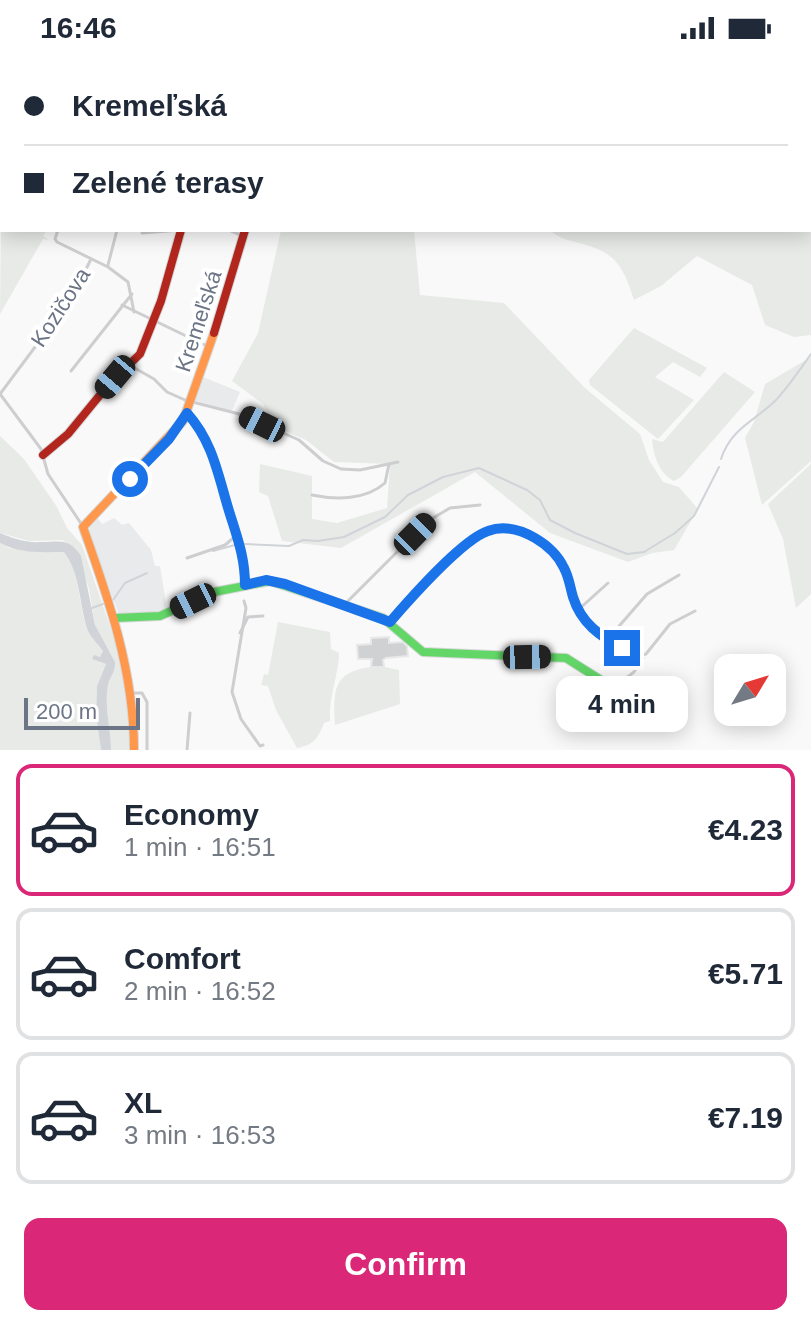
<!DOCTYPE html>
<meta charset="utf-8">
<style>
:root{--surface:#fff;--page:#f2f2f3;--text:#1f2937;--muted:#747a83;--line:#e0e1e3;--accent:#db2777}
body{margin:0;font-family:Helvetica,sans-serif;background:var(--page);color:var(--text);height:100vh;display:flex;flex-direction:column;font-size:30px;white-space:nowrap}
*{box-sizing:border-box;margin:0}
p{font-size:26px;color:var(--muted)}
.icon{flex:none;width:44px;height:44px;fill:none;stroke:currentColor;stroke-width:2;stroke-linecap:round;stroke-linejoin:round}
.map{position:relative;height:694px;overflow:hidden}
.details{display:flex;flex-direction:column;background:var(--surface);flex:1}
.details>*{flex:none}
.banner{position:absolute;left:0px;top:0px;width:812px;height:176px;box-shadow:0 4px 20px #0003;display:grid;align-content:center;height:176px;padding:0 24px;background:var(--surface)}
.needle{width:52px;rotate:52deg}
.controls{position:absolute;left:714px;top:598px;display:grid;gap:16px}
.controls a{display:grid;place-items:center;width:72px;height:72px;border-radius:16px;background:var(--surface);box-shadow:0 4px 20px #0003;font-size:40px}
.scale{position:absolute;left:24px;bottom:20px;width:116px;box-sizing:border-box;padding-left:8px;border:4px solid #6c7585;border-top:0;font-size:22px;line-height:28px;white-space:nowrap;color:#6c7585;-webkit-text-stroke:6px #fff;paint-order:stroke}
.end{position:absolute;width:36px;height:36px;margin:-18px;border:10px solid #1a73e8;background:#fff;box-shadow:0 0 0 4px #fff}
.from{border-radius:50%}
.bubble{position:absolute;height:56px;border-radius:16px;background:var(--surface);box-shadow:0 4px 20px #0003;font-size:26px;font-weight:700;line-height:56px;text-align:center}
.car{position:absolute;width:24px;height:48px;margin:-24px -12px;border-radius:10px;box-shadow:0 0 6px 2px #0007;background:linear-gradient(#222 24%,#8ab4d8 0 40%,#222 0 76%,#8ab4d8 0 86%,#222 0)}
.banner b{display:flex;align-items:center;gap:28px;height:76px;font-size:30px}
.banner b+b{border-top:2px solid var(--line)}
.banner i{width:20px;height:20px;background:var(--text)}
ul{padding:14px 0 0;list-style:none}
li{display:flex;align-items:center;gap:24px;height:132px;margin:0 16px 12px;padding:0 8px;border:4px solid var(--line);border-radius:16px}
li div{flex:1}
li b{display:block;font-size:30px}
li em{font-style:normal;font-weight:700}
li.on{border-color:var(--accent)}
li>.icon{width:72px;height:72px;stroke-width:1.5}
.button{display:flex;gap:16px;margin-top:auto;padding:16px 24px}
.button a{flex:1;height:92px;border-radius:16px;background:var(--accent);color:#fff;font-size:32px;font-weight:700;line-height:92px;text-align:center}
.status{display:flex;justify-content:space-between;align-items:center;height:56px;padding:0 40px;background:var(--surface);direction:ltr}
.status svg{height:22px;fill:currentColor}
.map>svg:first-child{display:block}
</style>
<div class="status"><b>16:46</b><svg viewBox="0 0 49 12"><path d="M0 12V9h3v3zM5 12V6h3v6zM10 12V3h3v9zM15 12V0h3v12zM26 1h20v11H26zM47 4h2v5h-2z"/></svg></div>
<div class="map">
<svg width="811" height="694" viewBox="0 0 811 694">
<rect width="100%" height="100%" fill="#f9f9f9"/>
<g fill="#e9eaeb">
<polygon points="203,321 240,336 232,355 194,344"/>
<polygon points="96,460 102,468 114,462 122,469 129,467 151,494 155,510 160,510 167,553 147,558 119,558 89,479 90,466"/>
</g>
<g fill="#e7eae6">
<path d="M510 0H811V279L794 281 765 269 752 229 697 200 661 230 634 244C623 210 616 196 579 187 568 184 559 183 550 174H810V2Z"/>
<polygon points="2,65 2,174 47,174 43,180 49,184 43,183 0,258"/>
<polygon points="281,174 414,174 420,239 504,247 585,332 640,378 649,404 663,426 679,431 698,453 674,494 652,497 628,506 550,477 475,416 341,492 282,485 268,440 259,436 260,408 312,420 312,463 337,467 387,452 390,408 334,406 306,384 275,371 263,348 232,325 258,277"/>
<polygon points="634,272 707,312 700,321 673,306 655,321 694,344 658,383 590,329 589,324"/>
<polygon points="811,301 811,405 762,449 745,382 754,366 765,328"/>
<path d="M724 316 755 336 681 421 674 425C659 418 653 398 652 383L663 386Z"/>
<path d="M0 380 24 403 57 451 67 472 82 489 116 588 127 645 130 694H111C111 673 104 651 108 629 110 620 116 616 115 606L95 569 89 533 76 492 62 484 29 485 0 477Z"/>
<polygon points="811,408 811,538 796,552 783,483 768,448"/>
<path d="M0 487 9 492 65 496C81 519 78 549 88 575 91 582 99 589 104 596L100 601 94 600 92 603 106 608 97 630 96 659 101 694H0Z"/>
<path d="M278 566 330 576 331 593 339 597C339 619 328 641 330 665L324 667C318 682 314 689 297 692L276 654 268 630 261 629 264 618 268 619Z"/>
<path d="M386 602 383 605 385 611 399 614 400 648 335 669C333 634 333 616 371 611L370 603Z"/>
</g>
<path fill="#d0d4d8" d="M0 477C12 482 26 487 40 486 58 486 70 481 81 500L95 569 115 606C116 616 110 620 108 629 104 651 111 673 111 694H101L96 659 97 630 106 608 92 603 94 599 100 601 103 595C99 589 91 582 88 575 79 550 81 518 64 496 41 496 21 498 0 487Z"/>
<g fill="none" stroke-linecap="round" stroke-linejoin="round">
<g stroke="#d0d4d8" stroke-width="2">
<path d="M721 403C731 372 755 365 776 344 789 330 800 313 811 298"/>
<polyline points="245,488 289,490 303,484 318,485 344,481 385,461 408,439 443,421 479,412 527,434 540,444 550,464 575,477 627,498 644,496 675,477 694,460 719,411"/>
<polyline points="213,495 235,489"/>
<polyline points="113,544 125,527 147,517"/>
<polyline points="89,553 103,548"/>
</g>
</g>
<polygon fill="#d0d1d2" stroke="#e8e8e8" stroke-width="2" points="389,581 389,587 403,586 407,590 408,600 386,602 383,604 384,611 371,611 372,603 358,603 357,589 371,588 371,582"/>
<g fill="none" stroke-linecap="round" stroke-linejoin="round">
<g stroke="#d6d7d7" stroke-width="10">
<g id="fast">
<polyline points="292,0 292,2"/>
<polyline points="115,562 160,560 214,536 270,525 383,562 423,596 566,602 634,645"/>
</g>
</g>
<g stroke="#d6d7d7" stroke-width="10">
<path id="slow" d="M134 694C134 615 109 544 83 471L183 365 214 277"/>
</g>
<g stroke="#d6d7d7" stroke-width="10">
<g id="jam">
<polyline points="214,277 245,174"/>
<polyline points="43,399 68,378 109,328 140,298 161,245 181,174"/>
</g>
</g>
<g stroke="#ceced0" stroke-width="3">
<polyline points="422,0 424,2"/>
<polyline points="444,0 445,2"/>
<polyline points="482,0 483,2"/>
<polyline points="173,2 177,0"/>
<polyline points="242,2 244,0"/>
<polyline points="58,174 55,183 57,186 108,211 128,226 134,256"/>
<polyline points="229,174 243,180"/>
<polyline points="142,177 181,174"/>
<polyline points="108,209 117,174"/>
<polyline points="122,249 209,291"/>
<polyline points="131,310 154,323 167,336 185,344 243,359 299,384 323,405 341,413 360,414 398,406"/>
<polyline points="71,315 132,238"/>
<polyline points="0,338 73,240 91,203"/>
<polyline points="0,338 41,393 48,418 82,469"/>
<path d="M188 357C212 387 218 419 229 455 237 481 246 501 245 529"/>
<path d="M312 439C336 444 366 444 385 427L389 408"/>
<polyline points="187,502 225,489 238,478"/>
<polyline points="244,545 246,552 232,636 241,663 260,690 263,689"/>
<polyline points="344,549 428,465 450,452 480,449"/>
<polyline points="578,554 608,527"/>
<polyline points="390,566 472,484 490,474 510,473 528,478 550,493 564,512 578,554 588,568 598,578 638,600 646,598 670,568 695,555"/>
<polyline points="240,577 248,561 263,560"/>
<polyline points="607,584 647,538 679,519"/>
<polyline points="621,626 634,616 643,602"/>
<polyline points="133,637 142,637 147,646 147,694"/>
<polyline points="187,694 190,657"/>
</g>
<use href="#fast" stroke="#63d668" stroke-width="8"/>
<use href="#slow" stroke="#ff974d" stroke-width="8"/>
<use href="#jam" stroke="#b3261e" stroke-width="8"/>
</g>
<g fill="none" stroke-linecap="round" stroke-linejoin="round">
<path stroke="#1a73e8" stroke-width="10" d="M130 423 169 383 187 357C213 386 218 419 229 455 237 481 245 501 245 529L266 524 285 528 390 566C409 544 463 483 488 475 504 469 521 474 535 482 547 489 558 499 564 512 569 521 570 531 573 541 581 567 600 580 622 592"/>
</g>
<g text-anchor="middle" stroke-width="8" stroke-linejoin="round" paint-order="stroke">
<g font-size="22" fill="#6c7585" stroke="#fff">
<text transform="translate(60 251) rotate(-57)" y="8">Kozičova</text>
<text transform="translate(198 265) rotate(-72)" y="8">Kremeľská</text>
</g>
</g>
</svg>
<div class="controls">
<a><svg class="needle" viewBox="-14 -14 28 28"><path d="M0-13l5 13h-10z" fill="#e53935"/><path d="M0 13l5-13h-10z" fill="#747a83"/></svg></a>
</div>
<div class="scale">200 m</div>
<i class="end from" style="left:130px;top:423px"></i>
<i class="end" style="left:622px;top:592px"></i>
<div class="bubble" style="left:556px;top:620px;width:132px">4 min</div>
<i class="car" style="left:115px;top:321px;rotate:220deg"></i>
<i class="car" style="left:262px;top:368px;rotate:296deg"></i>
<i class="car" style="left:415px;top:478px;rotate:45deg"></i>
<i class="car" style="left:193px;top:545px;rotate:244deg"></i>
<i class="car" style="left:527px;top:601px;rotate:89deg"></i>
<div class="banner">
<b><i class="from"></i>Kremeľská</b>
<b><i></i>Zelené terasy</b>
</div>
</div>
<section class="details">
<ul>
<li class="on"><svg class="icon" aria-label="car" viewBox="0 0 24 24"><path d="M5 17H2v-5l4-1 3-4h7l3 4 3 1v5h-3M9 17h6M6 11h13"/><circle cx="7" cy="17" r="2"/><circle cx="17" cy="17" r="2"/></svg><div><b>Economy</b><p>1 min · 16:51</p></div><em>€4.23</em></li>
<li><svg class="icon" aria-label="car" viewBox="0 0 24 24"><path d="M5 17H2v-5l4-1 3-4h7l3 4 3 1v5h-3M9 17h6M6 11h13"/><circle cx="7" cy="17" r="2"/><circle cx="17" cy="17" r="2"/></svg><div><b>Comfort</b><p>2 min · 16:52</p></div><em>€5.71</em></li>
<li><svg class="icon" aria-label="car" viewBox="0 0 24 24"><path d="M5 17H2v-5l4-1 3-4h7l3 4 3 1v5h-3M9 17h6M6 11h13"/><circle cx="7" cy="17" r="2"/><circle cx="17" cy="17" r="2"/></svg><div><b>XL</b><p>3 min · 16:53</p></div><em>€7.19</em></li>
</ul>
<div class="button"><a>Confirm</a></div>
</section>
